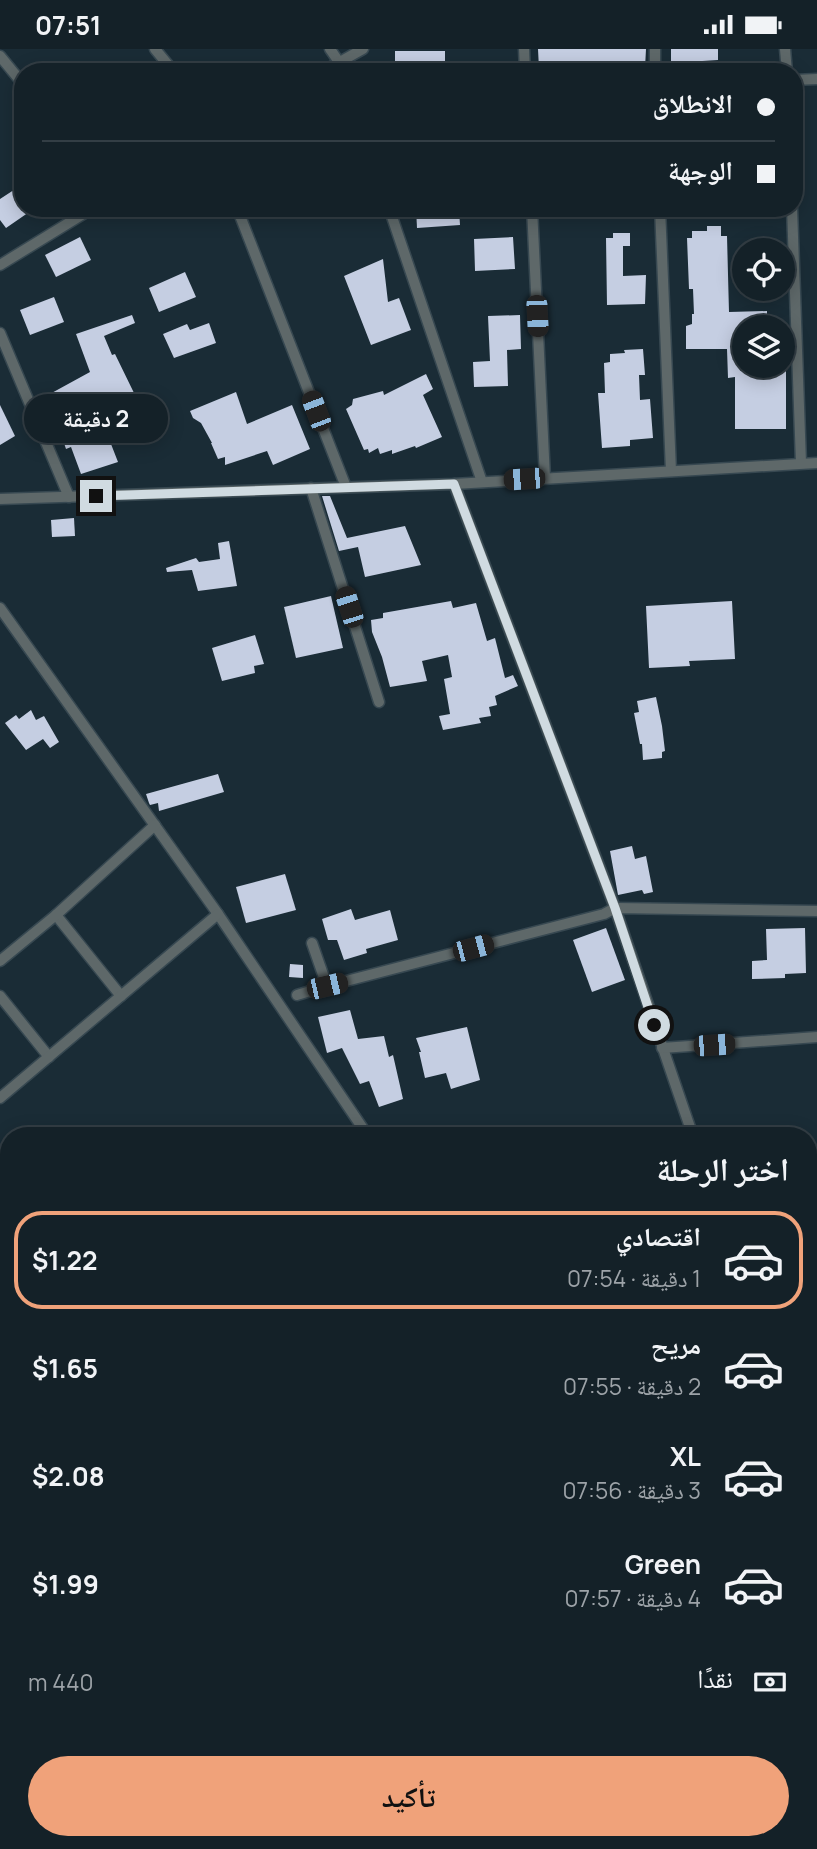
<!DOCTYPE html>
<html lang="ar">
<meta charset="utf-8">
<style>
:root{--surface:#142128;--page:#212e34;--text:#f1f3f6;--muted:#9da3a8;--line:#333e45;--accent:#f0a27a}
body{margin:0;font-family:Manrope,"Noto Naskh Arabic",sans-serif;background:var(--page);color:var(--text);direction:rtl;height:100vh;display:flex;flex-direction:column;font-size:26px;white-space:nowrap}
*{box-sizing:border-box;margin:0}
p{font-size:23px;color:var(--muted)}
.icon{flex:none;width:38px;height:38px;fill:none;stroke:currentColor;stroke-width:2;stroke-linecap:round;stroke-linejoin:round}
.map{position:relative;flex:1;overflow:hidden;direction:ltr}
.side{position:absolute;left:0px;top:1078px;width:817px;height:723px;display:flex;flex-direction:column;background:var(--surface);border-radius:28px 28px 0 0;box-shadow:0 4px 18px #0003,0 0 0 2px var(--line);direction:rtl}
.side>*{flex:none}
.hud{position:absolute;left:14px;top:14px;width:789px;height:154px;border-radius:28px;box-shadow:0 4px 18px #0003,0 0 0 2px var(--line);direction:rtl;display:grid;align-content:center;height:154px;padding:0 28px;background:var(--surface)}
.fabs{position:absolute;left:732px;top:189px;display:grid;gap:14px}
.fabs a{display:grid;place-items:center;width:63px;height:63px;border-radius:50%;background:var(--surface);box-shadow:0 4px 18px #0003,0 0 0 2px var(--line);font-size:35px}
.end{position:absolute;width:32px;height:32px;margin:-16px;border:9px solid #d0dbe1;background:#111;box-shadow:0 0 0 4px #111}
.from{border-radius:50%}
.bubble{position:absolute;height:49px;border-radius:24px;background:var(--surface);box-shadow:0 4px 18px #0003,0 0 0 2px var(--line);font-size:23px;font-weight:700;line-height:49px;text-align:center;direction:rtl}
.car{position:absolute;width:21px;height:42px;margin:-21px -10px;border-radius:9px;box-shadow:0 0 5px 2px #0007;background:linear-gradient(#222 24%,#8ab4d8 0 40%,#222 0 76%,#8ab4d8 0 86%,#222 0)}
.hud b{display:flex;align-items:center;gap:24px;height:66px;font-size:26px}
.hud b+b{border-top:2px solid var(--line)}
.hud i{width:18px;height:18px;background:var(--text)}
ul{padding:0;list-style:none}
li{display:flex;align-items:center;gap:21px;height:98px;margin:0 14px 10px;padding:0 14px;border:4px solid transparent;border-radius:28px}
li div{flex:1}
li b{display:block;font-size:26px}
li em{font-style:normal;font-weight:700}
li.active{border-color:var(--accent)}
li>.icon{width:63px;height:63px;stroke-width:1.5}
h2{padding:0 28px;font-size:32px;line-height:84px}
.pay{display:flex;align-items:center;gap:18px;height:77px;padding:0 28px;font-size:26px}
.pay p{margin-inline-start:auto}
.action{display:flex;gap:14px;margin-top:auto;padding:14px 28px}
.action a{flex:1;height:80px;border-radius:42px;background:var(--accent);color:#111;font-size:28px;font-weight:700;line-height:80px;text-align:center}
.status{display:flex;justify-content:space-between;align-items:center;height:49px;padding:0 35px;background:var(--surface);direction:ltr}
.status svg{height:19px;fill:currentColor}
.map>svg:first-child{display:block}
</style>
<div class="status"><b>07:51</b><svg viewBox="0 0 49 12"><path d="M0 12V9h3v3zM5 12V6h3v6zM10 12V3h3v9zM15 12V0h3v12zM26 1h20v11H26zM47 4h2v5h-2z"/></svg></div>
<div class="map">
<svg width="817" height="1800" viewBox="0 0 817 1800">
<rect width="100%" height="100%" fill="#1a2c36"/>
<g fill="#c5cee2">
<polygon points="538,0 646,0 645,19 592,18 539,20"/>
<polygon points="671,0 718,0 718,11 671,14"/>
<polygon points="395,2 445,2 445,15 395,14"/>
<polygon points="23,135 23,159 35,159 6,179 0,171 0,150"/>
<polygon points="416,159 459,159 460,176 417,179"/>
<polygon points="707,177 721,177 721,187 727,187 729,263 767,262 767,278 744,278 744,317 786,317 786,380 735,380 735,328 728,329 727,300 686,300 686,277 692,275 692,265 694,265 693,240 689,240 687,189 692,189 692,182 707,182"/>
<polygon points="613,184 630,184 630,197 623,197 623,227 646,226 645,255 607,256 606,189 613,189"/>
<polygon points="80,188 91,211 56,228 45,206"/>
<polygon points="513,188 515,220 475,222 474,190"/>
<polygon points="383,210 388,253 399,249 411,281 371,296 344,227"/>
<polygon points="185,223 196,248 159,263 149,239"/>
<polygon points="54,248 64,273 30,286 20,261"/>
<polygon points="132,266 135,274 104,287 112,306 115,305 134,344 103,356 118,393 111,395 118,413 81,425 71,398 66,400 48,346 90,323 76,285"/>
<polygon points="520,266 521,300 507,301 508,337 474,338 473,313 490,312 488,267"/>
<polygon points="209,274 216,294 174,309 163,285 187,275 190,281"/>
<polygon points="643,300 645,326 639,326 640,351 650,350 653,389 630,391 630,397 602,399 598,344 605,344 604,314 610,313 610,305 625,304 624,301"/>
<polygon points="426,325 433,340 423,346 442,388 416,399 415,397 392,405 392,401 380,405 378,399 369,404 368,400 364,401 346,360 352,356 353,350 383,342 384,346"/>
<polygon points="236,343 247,375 292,356 310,400 273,416 267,402 225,416 225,408 218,410 211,394 212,394 201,374 193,369 190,362"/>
<polygon points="0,356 15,387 0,396"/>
<polygon points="322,447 330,447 347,489 405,477 421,516 365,528 358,498 339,502"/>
<polygon points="74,469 75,487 52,488 51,471"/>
<polygon points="229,492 237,537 198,542 192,521 167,523 166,519 196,509 199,513 220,510 218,494"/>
<polygon points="331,547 343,599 296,609 284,558"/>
<polygon points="451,552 453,559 476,554 487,592 495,589 505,629 513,626 518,637 495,647 497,656 489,658 491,667 479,669 481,674 443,681 439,667 450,665 444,630 452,628 448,606 422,612 427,632 390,638 382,608 372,583 371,571 383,569 383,564"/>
<polygon points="732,552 735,610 689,612 690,617 649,619 646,557"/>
<polygon points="255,586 264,615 254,617 255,624 222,632 212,599"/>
<polygon points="656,648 662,677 665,702 662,703 662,709 643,711 642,695 640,695 634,664 639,663 637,652"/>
<polygon points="31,661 36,671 44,667 59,693 50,699 43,690 26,701 5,674 16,666 19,670"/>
<polygon points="218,725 224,743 159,762 158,754 150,756 149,754 146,745"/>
<polygon points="632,797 635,810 646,807 653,843 644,845 642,841 618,846 610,802"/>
<polygon points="285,825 296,861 246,874 236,838"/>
<polygon points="351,860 355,871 390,861 398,891 366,900 367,904 344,911 337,891 328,891 322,870"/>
<polygon points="606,879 625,931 592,943 573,891"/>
<polygon points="805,879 806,924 785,925 785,929 752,930 752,912 767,911 766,880"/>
<polygon points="290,915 303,916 303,929 289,928"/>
<polygon points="350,961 358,990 384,987 389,1008 393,1006 403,1050 379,1058 369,1032 360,1035 342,999 327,1004 318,968"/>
<polygon points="467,978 480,1031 451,1040 446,1024 425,1029 419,1003 421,1003 416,989"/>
</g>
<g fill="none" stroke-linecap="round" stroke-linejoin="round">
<g stroke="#374851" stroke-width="13">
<g id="minor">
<polyline points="155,0 174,23"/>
<polyline points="330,0 339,13 343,23"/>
<polyline points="524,0 525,23"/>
<polyline points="655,0 655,23"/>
<polyline points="785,0 787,23"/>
<polyline points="0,7 23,35"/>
<polyline points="322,23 363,0"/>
<polyline points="794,31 817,30"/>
<polyline points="237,159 346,438"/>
<polyline points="389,159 482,433"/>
<polyline points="532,159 545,429"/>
<polyline points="660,159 671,422"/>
<polyline points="792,159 801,414"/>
<polyline points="0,216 93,159"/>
<polyline points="0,284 69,448"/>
<polyline points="454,435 615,859 693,1087"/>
<polyline points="311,439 379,653"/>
<polyline points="0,450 454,435 817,414"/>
<polyline points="0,559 218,865 368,1087"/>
<polyline points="56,866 121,947"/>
<polyline points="312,894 327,937 604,865 615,859 817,862"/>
<polyline points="0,912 56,866 155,776"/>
<polyline points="297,946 327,937"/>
<polyline points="0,947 49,1008"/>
<polyline points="662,999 817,988"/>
<polyline points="0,1049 218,865"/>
<polyline points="808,1115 817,1114"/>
<polyline points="808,1272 817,1272"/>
<polyline points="0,1297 9,1312"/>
<polyline points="0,1327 9,1321"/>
<polyline points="0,1791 14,1800"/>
<polyline points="386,1792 391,1800"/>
<polyline points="535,1792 540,1800"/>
<polyline points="620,1792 625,1800"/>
<polyline points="137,1800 144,1792"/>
<polyline points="364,1800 374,1792"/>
</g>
</g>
<use href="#minor" stroke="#5e6869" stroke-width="10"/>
</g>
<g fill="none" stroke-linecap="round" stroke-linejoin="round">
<polyline stroke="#d0dbe1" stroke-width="9" points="96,447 454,435 615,859 654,976"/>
</g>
</svg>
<div class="fabs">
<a><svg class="icon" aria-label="locate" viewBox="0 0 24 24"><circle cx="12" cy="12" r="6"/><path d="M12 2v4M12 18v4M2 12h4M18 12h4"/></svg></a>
<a><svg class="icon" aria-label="layers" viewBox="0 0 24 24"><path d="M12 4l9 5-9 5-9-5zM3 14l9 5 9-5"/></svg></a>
</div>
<i class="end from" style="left:654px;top:976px"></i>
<i class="end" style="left:96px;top:447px"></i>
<div class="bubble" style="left:24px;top:345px;width:144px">2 دقيقة</div>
<i class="car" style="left:537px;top:267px;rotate:177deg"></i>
<i class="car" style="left:316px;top:362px;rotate:339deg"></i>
<i class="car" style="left:524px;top:430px;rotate:266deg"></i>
<i class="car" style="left:349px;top:558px;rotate:342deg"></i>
<i class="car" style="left:473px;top:899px;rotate:75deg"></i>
<i class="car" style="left:327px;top:937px;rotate:77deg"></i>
<i class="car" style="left:714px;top:996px;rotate:86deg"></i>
<div class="hud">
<b><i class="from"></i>الانطلاق</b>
<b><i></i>الوجهة</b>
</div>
<section class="side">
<h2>اختر الرحلة</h2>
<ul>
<li class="active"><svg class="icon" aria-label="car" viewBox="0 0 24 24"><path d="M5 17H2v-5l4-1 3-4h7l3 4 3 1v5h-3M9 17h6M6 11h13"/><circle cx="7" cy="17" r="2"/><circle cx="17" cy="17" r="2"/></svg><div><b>اقتصادي</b><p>1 دقيقة · 07:54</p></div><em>$1.22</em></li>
<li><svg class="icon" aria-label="car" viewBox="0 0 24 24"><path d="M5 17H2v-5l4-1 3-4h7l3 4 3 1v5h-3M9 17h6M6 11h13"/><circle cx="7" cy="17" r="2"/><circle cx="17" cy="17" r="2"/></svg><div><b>مريح</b><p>2 دقيقة · 07:55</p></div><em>$1.65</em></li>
<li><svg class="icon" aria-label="car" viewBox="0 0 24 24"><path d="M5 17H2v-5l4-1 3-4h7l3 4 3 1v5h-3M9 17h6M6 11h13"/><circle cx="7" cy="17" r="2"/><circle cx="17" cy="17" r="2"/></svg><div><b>XL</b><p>3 دقيقة · 07:56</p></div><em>$2.08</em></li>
<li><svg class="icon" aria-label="car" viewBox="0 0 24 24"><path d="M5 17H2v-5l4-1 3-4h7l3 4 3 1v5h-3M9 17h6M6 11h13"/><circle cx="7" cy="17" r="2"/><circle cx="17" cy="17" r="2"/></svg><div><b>Green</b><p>4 دقيقة · 07:57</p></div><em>$1.99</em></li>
</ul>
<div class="pay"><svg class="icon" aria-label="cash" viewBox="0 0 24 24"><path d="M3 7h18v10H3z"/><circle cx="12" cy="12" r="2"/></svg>نقدًا<p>440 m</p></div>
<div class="action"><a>تأكيد</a></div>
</section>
</div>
